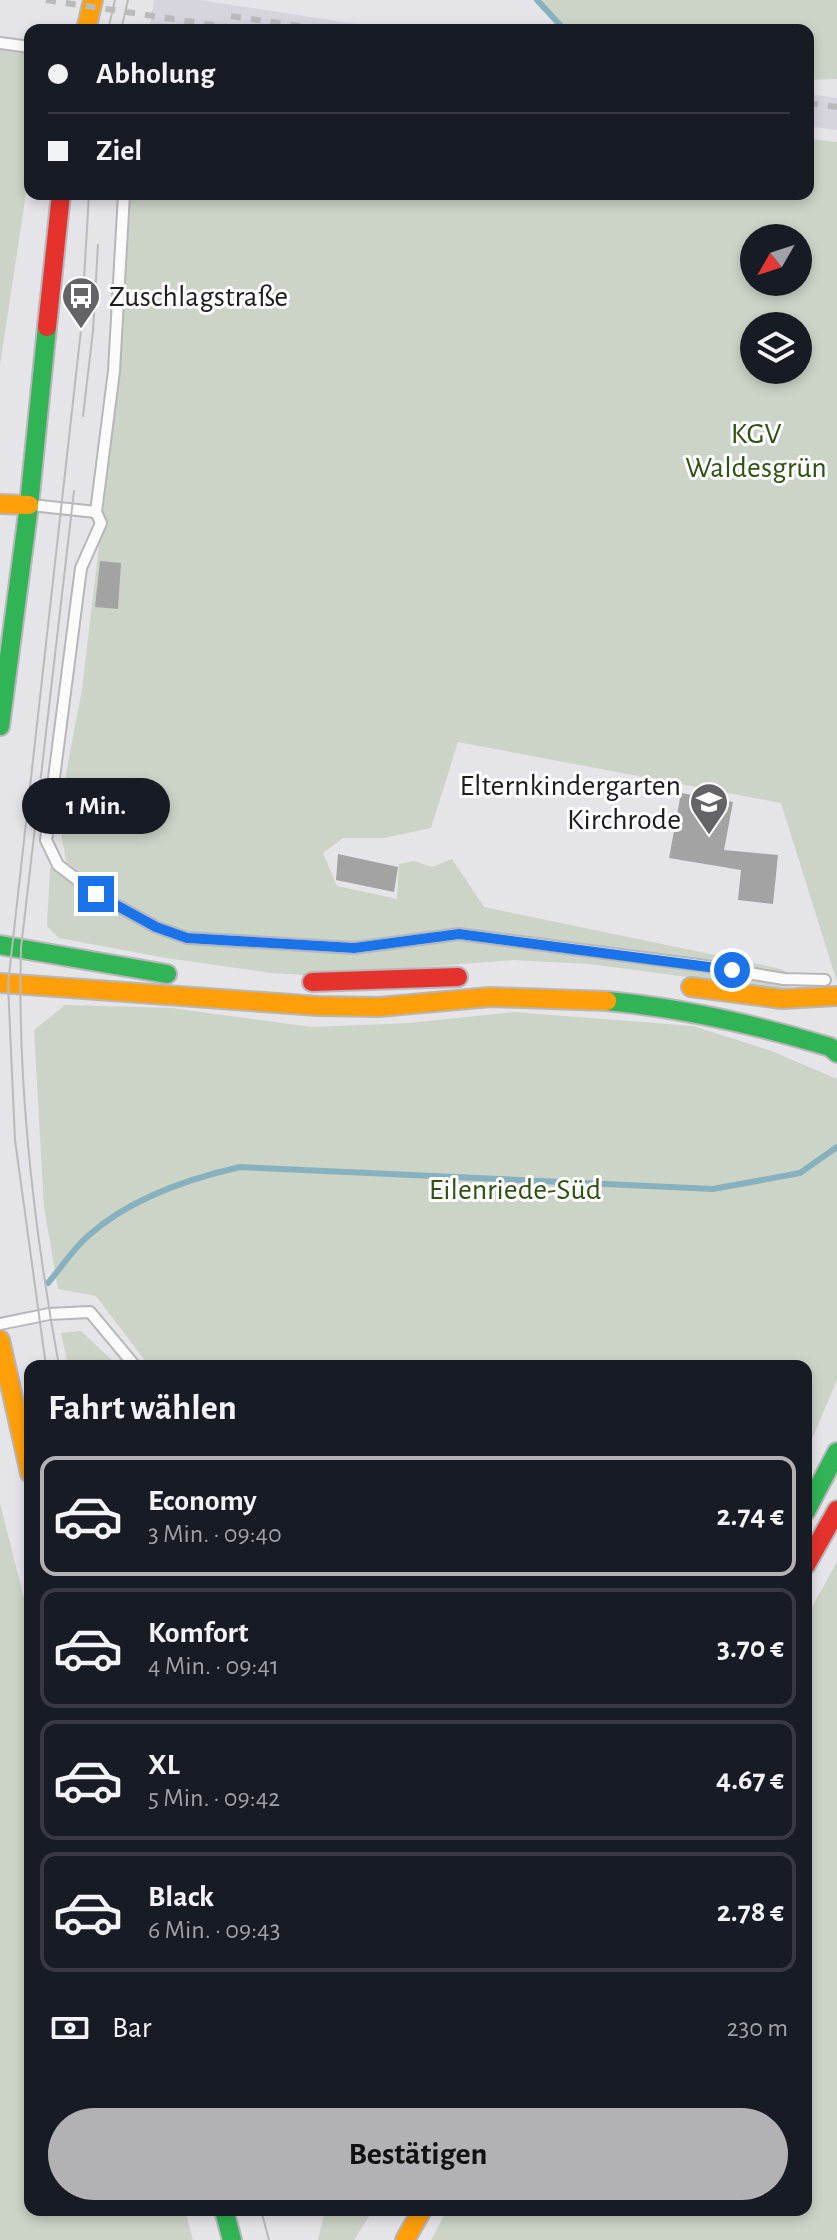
<!DOCTYPE html>
<html lang="de">
<meta charset="utf-8">
<style>
:root{--surface:#171b24;--page:#242831;--text:#f1f3f6;--muted:#9ea1a6;--line:#363941;--accent:#b2b2b5}
body{margin:0;font-family:"Alegreya Sans",sans-serif;background:var(--page);color:var(--text);height:100vh;display:flex;flex-direction:column;font-size:30px;white-space:nowrap}
*{box-sizing:border-box;margin:0}
p{font-size:26px;color:var(--muted)}
.icon{flex:none;width:44px;height:44px;fill:none;stroke:currentColor;stroke-width:2;stroke-linecap:round;stroke-linejoin:round}
.map{position:relative;flex:1;overflow:hidden}
.drawer{position:absolute;left:24px;top:1360px;width:788px;height:856px;display:flex;flex-direction:column;background:var(--surface);border-radius:16px;box-shadow:0 4px 12px #0003}
.drawer>*{flex:none}
.hud{position:absolute;left:24px;top:24px;width:790px;height:176px;border-radius:16px;box-shadow:0 4px 12px #0003;display:grid;align-content:center;height:176px;padding:0 24px;background:var(--surface)}
.needle{width:52px;rotate:231deg}
.tools{position:absolute;left:740px;top:224px;display:grid;gap:16px}
.tools a{display:grid;place-items:center;width:72px;height:72px;border-radius:50%;background:var(--surface);box-shadow:0 4px 12px #0003;font-size:40px}
.end{position:absolute;width:36px;height:36px;margin:-18px;border:10px solid #1a73e8;background:#fff;box-shadow:0 0 0 4px #fff}
.from{border-radius:50%}
.bubble{position:absolute;height:56px;border-radius:28px;background:var(--surface);box-shadow:0 4px 12px #0003;font-size:26px;font-weight:600;line-height:56px;text-align:center}
.hud b{display:flex;align-items:center;gap:28px;height:76px;font-size:30px}
.hud b+b{border-top:2px solid var(--line)}
.hud i{width:20px;height:20px;background:var(--text)}
ul{padding:0;list-style:none}
li{display:flex;align-items:center;gap:24px;height:120px;margin:0 16px 12px;padding:0 8px;border:4px solid var(--line);border-radius:16px}
li div{flex:1}
li b{display:block;font-size:30px}
li em{font-style:normal;font-weight:600}
li.active{border-color:var(--accent)}
li>.icon{width:72px;height:72px;stroke-width:1.5}
h2{padding:0 24px;font-size:36px;line-height:96px}
.pay{display:flex;align-items:center;gap:20px;height:88px;padding:0 24px;font-size:30px}
.pay p{margin-inline-start:auto}
.primary-button{display:flex;gap:16px;margin-top:auto;padding:16px 24px}
.primary-button a{flex:1;height:92px;border-radius:48px;background:var(--accent);color:#111;font-size:32px;font-weight:600;line-height:92px;text-align:center}
.map>svg:first-child{display:block}
</style>
<div class="map">
<svg width="837" height="2240" viewBox="0 0 837 2240">
<rect width="100%" height="100%" fill="#e5e4e8"/>
<g fill="#d6d4dd">
<polygon points="154,0 200,0 395,30 172,30 150,25"/>
<polygon points="808,94 837,98 837,130 808,126"/>
</g>
<g fill="#cbd4c7" fill-rule="evenodd">
<polygon points="541,0 837,0 837,79 808,80 808,30 558,30"/>
<polygon points="0,49 30,54 30,167 0,365"/>
<path d="M808 139 837 142V982L781 803 458 742 431 828 384 838H343L323 853 337 886 397 899 399 864 414 861 432 867 452 859 484 907 777 968 812 981 780 989 589 964 512 960 387 970 305 975 271 973 166 958 59 938 47 926 50 868 67 866 58 816 82 689 120 370 130 194H808ZM754 238H798V282H754ZM754 326H798V370H754Z"/>
<polygon points="65,1005 171,1008 312,1027 409,1023 514,1012 693,1026 769,1050 837,1079 837,1380 806,1453 806,1366 149,1366 96,1296 58,1289 44,1207 34,1030"/>
<polygon points="81,1331 118,1366 68,1366 61,1333"/>
<polygon points="0,1503 30,1622 30,2210 185,2210 193,2240 0,2240"/>
<polygon points="837,1562 837,2240 431,2240 447,2210 806,2210 806,1618"/>
<polygon points="325,2210 373,2210 354,2240 318,2240"/>
</g>
<g fill="none" stroke-linecap="round" stroke-linejoin="round">
<g stroke="#88b1bf" stroke-width="6">
<polyline points="537,0 562,27 576,30"/>
<path d="M48 1283C61 1268 73 1249 88 1236 129 1199 187 1179 240 1167L713 1189 800 1173 837 1147"/>
</g>
</g>
<g fill="#a4a3a4">
<polygon points="100,561 121,563 118,609 95,607"/>
<polygon points="681,793 733,802 724,850 778,855 773,904 738,900 741,870 669,858"/>
<polygon points="338,854 398,867 394,892 336,880"/>
</g>
<g fill="none" stroke-linecap="round" stroke-linejoin="round">
<g stroke="#b7b6b9" stroke-width="14">
<g id="lane">
<polyline points="0,43 30,47"/>
<polyline points="124,194 114,371 96,512 101,523 81,568 46,840 58,865 96,894 156,927 187,938 354,948 459,934 706,966 784,979 825,980"/>
<polyline points="31,505 96,512"/>
<polyline points="0,1324 49,1314 90,1312 135,1366"/>
</g>
</g>
<g stroke="#b7b6b9" stroke-width="22">
<g id="fast">
<polyline points="0,726 29,505 47,327"/>
<polyline points="0,945 167,974"/>
<path d="M607 1001C683 1008 757 1025 830 1047L837 1053"/>
<polyline points="806,1511 837,1452"/>
<polyline points="224,2210 232,2240"/>
</g>
</g>
<g stroke="#b7b6b9" stroke-width="22">
<g id="slow">
<polyline points="86,30 93,0"/>
<polyline points="0,504 29,505"/>
<polyline points="0,983 318,1006 379,1007 490,997 607,1001"/>
<polyline points="691,987 782,999 837,996"/>
<polyline points="0,1340 30,1473"/>
<polyline points="405,2240 422,2210"/>
</g>
</g>
<g stroke="#b7b6b9" stroke-width="22">
<g id="jam">
<polyline points="47,327 61,194"/>
<polyline points="312,982 458,977"/>
<polyline points="806,1565 837,1510"/>
</g>
</g>
<use href="#lane" stroke="#fbfbfc" stroke-width="10"/>
<use href="#fast" stroke="#30b455" stroke-width="18"/>
<use href="#slow" stroke="#ff9f0a" stroke-width="18"/>
<use href="#jam" stroke="#e5322d" stroke-width="18"/>
<g stroke="#bababa" stroke-width="2">
<polyline points="108,30 115,0"/>
<polyline points="121,30 128,0"/>
<polyline points="83,416 93,331 98,245"/>
<polyline points="46,1366 15,1140 8,984 81,330 89,194"/>
<path d="M59 1366C34 1229 17 1087 21 948L74 491"/>
<polyline points="261,2210 269,2240"/>
</g>
<g stroke="#bababa" stroke-width="6" stroke-dasharray="10 10" stroke-linecap="butt">
<polyline points="46,0 247,30"/>
<polyline points="231,16 326,30"/>
<polyline points="808,103 837,107"/>
</g>
</g>
<g fill="none" stroke-linecap="round" stroke-linejoin="round">
<polyline stroke="#1a73e8" stroke-width="10" points="96,894 156,927 187,938 354,948 459,934 732,970"/>
</g>
<defs>
<g id="bus-pin" transform="scale(2)"><path d="M0 17L-7.5 6A9.5 9.5 0 1 1 7.5 6Z" fill="#646366" stroke="#fff"/><path d="M-5-6H5V4H4V6H2V4H-2V6H-4V4H-5ZM-3.5-4V0h7V-4ZM-3.5 1.2v1.5H-2V1.2ZM2 1.2v1.5H3.5V1.2Z" fill="#fff"/></g>
<g id="school-pin" transform="scale(2)"><path d="M0 17L-7.5 6A9.5 9.5 0 1 1 7.5 6Z" fill="#646366" stroke="#fff"/><path d="M0-5L7-2L0 1L-7-2ZM-4 1L0 2.5L4 1V4Q0 6-4 4Z" fill="#fff"/></g>
</defs>
<g fill-rule="evenodd">
<use href="#bus-pin" x="81" y="296"/>
<use href="#school-pin" x="709" y="802"/>
</g>
<g text-anchor="middle" stroke-width="6" stroke-linejoin="round" paint-order="stroke">
<g font-size="30" fill="#1e1d20" stroke="#fff" text-anchor="start">
<text x="109" y="306">Zuschlagstraße</text>
<text x="681" y="795" text-anchor="end">Elternkindergarten<tspan x="681" dy="34">Kirchrode</tspan></text>
</g>
<g font-size="30" fill="#305215" stroke="#fff">
<text x="756" y="443">KGV<tspan x="756" dy="34">Waldesgrün</tspan></text>
<text x="515" y="1199">Eilenriede-Süd</text>
</g>
</g>
</svg>
<div class="tools">
<a><svg class="needle" viewBox="-14 -14 28 28"><path d="M0-13l5 13h-10z" fill="#e53935"/><path d="M0 13l5-13h-10z" fill="#9ea1a6"/></svg></a>
<a><svg class="icon" aria-label="layers" viewBox="0 0 24 24"><path d="M12 4l9 5-9 5-9-5zM3 14l9 5 9-5"/></svg></a>
</div>
<i class="end from" style="left:732px;top:970px"></i>
<i class="end" style="left:96px;top:894px"></i>
<div class="bubble" style="left:22px;top:778px;width:148px">1 Min.</div>
<div class="hud">
<b><i class="from"></i>Abholung</b>
<b><i></i>Ziel</b>
</div>
<section class="drawer">
<h2>Fahrt wählen</h2>
<ul>
<li class="active"><svg class="icon" aria-label="car" viewBox="0 0 24 24"><path d="M5 17H2v-5l4-1 3-4h7l3 4 3 1v5h-3M9 17h6M6 11h13"/><circle cx="7" cy="17" r="2"/><circle cx="17" cy="17" r="2"/></svg><div><b>Economy</b><p>3 Min. · 09:40</p></div><em>2.74 €</em></li>
<li><svg class="icon" aria-label="car" viewBox="0 0 24 24"><path d="M5 17H2v-5l4-1 3-4h7l3 4 3 1v5h-3M9 17h6M6 11h13"/><circle cx="7" cy="17" r="2"/><circle cx="17" cy="17" r="2"/></svg><div><b>Komfort</b><p>4 Min. · 09:41</p></div><em>3.70 €</em></li>
<li><svg class="icon" aria-label="car" viewBox="0 0 24 24"><path d="M5 17H2v-5l4-1 3-4h7l3 4 3 1v5h-3M9 17h6M6 11h13"/><circle cx="7" cy="17" r="2"/><circle cx="17" cy="17" r="2"/></svg><div><b>XL</b><p>5 Min. · 09:42</p></div><em>4.67 €</em></li>
<li><svg class="icon" aria-label="car" viewBox="0 0 24 24"><path d="M5 17H2v-5l4-1 3-4h7l3 4 3 1v5h-3M9 17h6M6 11h13"/><circle cx="7" cy="17" r="2"/><circle cx="17" cy="17" r="2"/></svg><div><b>Black</b><p>6 Min. · 09:43</p></div><em>2.78 €</em></li>
</ul>
<div class="pay"><svg class="icon" aria-label="cash" viewBox="0 0 24 24"><path d="M3 7h18v10H3z"/><circle cx="12" cy="12" r="2"/></svg>Bar<p>230 m</p></div>
<div class="primary-button"><a>Bestätigen</a></div>
</section>
</div>
